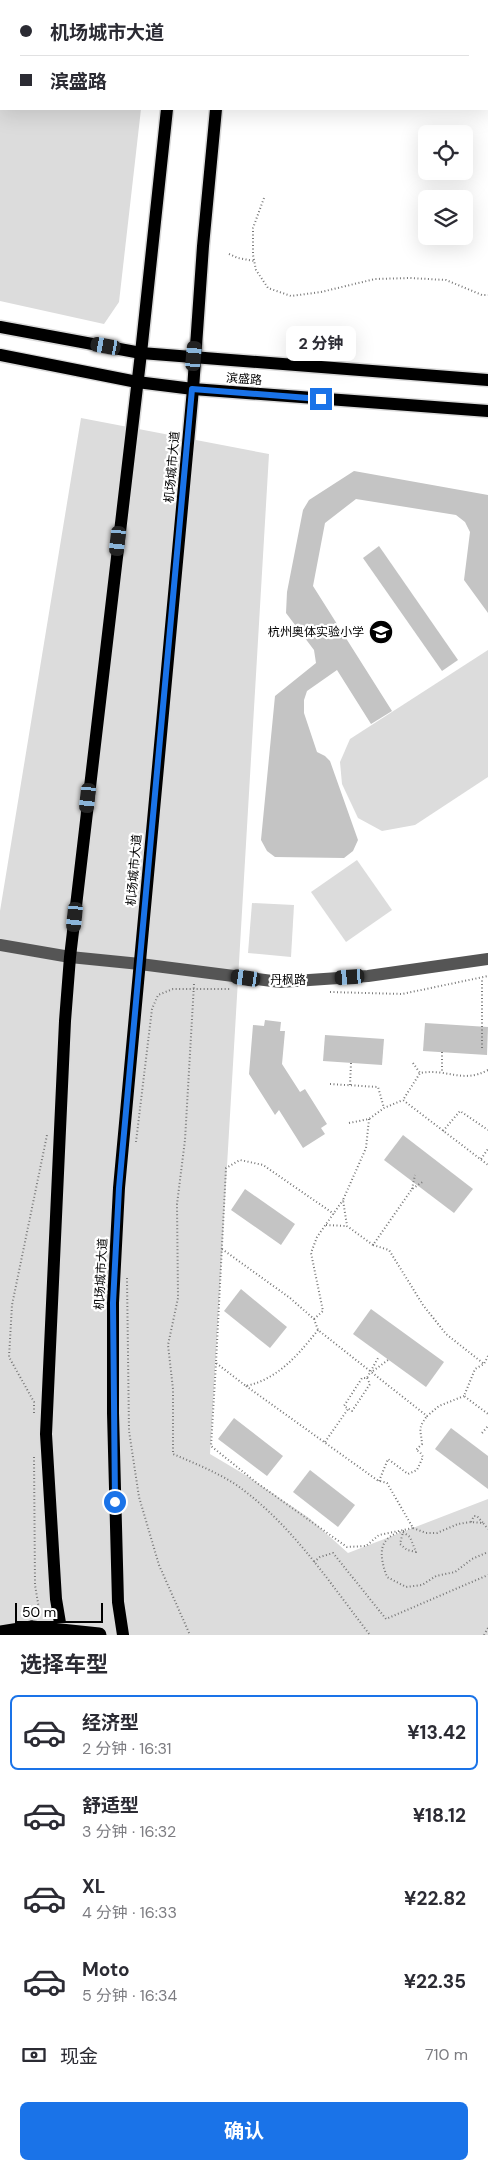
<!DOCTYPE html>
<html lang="zh">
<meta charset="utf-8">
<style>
:root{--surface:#fff;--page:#f7f7f7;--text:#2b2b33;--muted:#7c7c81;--line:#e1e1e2;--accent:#1a73e8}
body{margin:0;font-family:"DM Sans","Noto Sans SC",sans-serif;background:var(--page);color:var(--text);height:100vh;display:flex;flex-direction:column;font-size:19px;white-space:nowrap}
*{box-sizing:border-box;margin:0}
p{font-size:16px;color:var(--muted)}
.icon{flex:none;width:28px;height:28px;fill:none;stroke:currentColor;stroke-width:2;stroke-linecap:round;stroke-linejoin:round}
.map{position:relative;height:1635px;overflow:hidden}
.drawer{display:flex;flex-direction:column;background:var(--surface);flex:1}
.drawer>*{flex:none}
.banner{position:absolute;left:0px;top:0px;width:489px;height:110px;box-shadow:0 5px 20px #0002;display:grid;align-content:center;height:110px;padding:0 20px;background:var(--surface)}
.controls{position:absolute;left:418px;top:125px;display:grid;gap:10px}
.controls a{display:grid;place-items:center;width:55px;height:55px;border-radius:8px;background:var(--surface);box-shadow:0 5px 20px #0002;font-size:25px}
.scale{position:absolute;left:15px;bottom:12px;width:88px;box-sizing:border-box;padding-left:5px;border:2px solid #000;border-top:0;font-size:14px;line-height:18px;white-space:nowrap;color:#000;-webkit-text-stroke:4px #fff;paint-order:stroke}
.end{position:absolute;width:22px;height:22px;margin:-11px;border:6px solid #1a73e8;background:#fff;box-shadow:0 0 0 2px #fff}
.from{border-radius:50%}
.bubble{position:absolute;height:35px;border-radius:8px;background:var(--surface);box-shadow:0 5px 20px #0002;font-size:16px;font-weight:700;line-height:35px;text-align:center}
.car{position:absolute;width:15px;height:30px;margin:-15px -8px;border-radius:6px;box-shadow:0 0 4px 1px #0007;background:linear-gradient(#222 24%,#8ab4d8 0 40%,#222 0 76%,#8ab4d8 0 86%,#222 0)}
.banner b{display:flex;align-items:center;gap:18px;height:48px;font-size:19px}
.banner b+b{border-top:1px solid var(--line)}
.banner i{width:12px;height:12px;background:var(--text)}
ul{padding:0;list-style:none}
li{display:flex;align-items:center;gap:15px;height:75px;margin:0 10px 8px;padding:0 10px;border:2px solid transparent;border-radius:8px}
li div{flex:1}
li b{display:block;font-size:19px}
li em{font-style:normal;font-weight:700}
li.on{border-color:var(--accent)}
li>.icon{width:45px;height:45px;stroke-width:1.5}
h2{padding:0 20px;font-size:22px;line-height:60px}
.pay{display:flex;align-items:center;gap:12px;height:55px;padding:0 20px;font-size:19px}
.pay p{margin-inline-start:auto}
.button{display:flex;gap:10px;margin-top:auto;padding:10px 20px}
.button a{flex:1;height:58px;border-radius:8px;background:var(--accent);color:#fff;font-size:20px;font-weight:700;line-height:58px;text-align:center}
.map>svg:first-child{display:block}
</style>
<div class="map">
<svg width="488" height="1635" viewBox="0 0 488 1635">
<rect width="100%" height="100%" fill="#fff"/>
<g fill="#dcdcdc">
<polygon points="0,0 154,0 1,1 1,109 141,109 119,302 104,324 0,301"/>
<polygon points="81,418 269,454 210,1454 247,1476 309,1518 348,1553 488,1499 488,1635 0,1635 0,911"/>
<polygon points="488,650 488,777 415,825 382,831 358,818 342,784 340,762 350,739"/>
<polygon points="357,860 392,910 346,942 311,892"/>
<polygon points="252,903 294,905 291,957 248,953"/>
</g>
<g fill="#c4c4c4">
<polygon points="354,471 488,495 488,613 464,580 470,532 465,522 456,515 356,499 325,523 313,586 392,711 371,724 337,670 307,691 304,700 304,713 317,752 325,756 330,761 358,840 353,851 344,858 275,857 267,851 261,840 275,696 316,663 314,650 286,613 287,592 303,510 309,500"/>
<polygon points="379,546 458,660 442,671 363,558"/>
<polygon points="265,1020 281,1022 280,1031 285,1031 282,1064 300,1092 305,1089 327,1124 321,1128 325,1134 303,1148 279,1110 275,1115 249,1074 253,1025 264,1026"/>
<polygon points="425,1023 488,1027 487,1055 423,1051"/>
<polygon points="325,1035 384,1039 382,1065 323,1061"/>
<polygon points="403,1135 473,1189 454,1213 384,1160"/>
<polygon points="245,1189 295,1224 281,1245 231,1210"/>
<polygon points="241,1289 287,1327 270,1348 224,1311"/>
<polygon points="371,1309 444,1362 426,1387 353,1334"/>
<polygon points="234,1418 283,1456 267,1476 218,1439"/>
<polygon points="451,1428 488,1456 488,1489 435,1449"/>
<polygon points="310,1470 355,1505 338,1527 293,1492"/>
</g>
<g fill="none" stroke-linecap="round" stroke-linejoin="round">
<g stroke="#dbdbdb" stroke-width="15">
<g id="major">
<polyline points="178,1 178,0"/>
<polyline points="226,1 226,0"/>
<polyline points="0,327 141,353 488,380"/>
<polyline points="0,355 137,382 193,389 488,411"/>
<polyline points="62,1635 56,1599 46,1434 65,1021 70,957 141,353 167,109"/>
<polyline points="123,1635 118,1602 113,1413 113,1303 119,1188 193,389 203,246 216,109"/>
</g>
</g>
<g stroke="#dbdbdb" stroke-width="18">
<polyline id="highway" points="0,1633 32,1628"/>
</g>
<g stroke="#777" stroke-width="2" stroke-dasharray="1 2.5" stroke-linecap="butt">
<polyline points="264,198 253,228 253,255 256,270 268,288 291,296 321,292 375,279 410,278 446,280 482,295 488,295"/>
<polyline points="229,254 238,258 254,261"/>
<path d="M194 984 185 1140 177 1204 178 1298 168 1345 173 1389V1454C194 1463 216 1472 235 1484 291 1523 329 1582 370 1635"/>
<polyline points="330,992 402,994 488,976"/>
<polyline points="482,1048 482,978"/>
<polyline points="442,1052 442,1073"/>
<polyline points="413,1063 420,1073"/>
<path d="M488 1070C462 1084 447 1068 420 1073L403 1100 488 1165"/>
<polyline points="330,1084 378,1087 384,1108"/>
<polyline points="350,1085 351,1063"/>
<polyline points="369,1119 366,1148 343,1200 347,1226 373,1245 412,1189 424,1181"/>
<polyline points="349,1123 369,1119 384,1108 403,1100"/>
<polyline points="443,1131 460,1111 488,1130"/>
<polyline points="136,1142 152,1009 158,995 173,989 231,989"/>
<polyline points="481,1159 488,1149"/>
<polyline points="412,1189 415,1175"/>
<polyline points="326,1225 346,1226"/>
<polyline points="373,1245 389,1250 423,1305 446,1334 484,1364"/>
<polyline points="222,1249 290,1298 314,1319 318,1330 427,1416 439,1406 464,1396"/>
<polyline points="127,1278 129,1431 139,1497 159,1565 190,1635"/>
<polyline points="314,1319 323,1311 311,1253 317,1237 343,1200"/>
<path d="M318 1330C298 1355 278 1379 246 1386L216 1363 226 1168 240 1160 263 1165 334 1214"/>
<polyline points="488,1356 484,1364 475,1369 464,1396 488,1414"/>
<polyline points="216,1363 211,1446 257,1483 347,1547 366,1546 379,1535 413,1528 387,1483 377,1480 246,1386"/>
<polyline points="373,1371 388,1360"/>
<polyline points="367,1378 370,1384 352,1411 344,1406 362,1378 367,1378 378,1358"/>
<polyline points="34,1413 34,1402 9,1357 12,1305 47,1135"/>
<polyline points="482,1433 488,1426"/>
<polyline points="325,1442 348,1409"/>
<polyline points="34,1457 35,1585 40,1615"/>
<path d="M379 1481 388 1459 408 1474 417 1470 423 1457 420 1452 416 1450 422 1444C421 1429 417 1430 427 1416"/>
<polyline points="471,1522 474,1516 477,1516 483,1523"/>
<polyline points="413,1528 426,1533 437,1533 458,1524 471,1522 483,1523 488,1529"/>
<path d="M404 1531C377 1537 379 1555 387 1577L406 1587 422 1585 436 1576 455 1572 472 1559 488 1552"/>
<polygon points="403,1532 410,1537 416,1552 407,1550 400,1544"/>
<polyline points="314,1562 320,1557 333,1553 386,1619 488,1575"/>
<polyline points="484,1635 488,1628"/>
</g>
<polyline stroke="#555" stroke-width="12" points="0,945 70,957 140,964 280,982 368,976 488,959"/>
<use href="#major" stroke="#000" stroke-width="12"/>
<use href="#highway" stroke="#000" stroke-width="15"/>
<g stroke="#dbdbdb" stroke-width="18" stroke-linecap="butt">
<polyline id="highway-bridge" points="32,1628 99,1635"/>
</g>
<use href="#highway-bridge" stroke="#000" stroke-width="15"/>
</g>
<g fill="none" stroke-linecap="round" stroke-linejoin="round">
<polyline stroke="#1a73e8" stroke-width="6" points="115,1502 113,1303 119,1188 192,389 321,399"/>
</g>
<defs>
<g id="school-disc" transform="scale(1.25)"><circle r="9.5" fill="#000" stroke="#fff"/><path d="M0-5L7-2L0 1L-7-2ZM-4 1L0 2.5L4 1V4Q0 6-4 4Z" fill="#fff"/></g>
</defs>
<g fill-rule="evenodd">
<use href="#school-disc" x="381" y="632"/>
</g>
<g text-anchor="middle" stroke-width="4.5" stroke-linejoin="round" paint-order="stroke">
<g font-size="12" fill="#000" stroke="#fff">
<text transform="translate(244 379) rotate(4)" y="4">滨盛路</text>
<text transform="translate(172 467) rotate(-85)" y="4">机场城市大道</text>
<text transform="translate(134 870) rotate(-85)" y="4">机场城市大道</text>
<text x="288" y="984">丹枫路</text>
<text transform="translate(101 1274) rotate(-87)" y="4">机场城市大道</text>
</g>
<g font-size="12" fill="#000" stroke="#fff" text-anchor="end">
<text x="364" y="636">杭州奥体实验小学</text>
</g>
</g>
</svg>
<div class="controls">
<a><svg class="icon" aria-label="locate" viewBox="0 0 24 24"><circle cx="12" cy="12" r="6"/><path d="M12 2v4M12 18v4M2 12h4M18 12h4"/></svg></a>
<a><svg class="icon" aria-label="layers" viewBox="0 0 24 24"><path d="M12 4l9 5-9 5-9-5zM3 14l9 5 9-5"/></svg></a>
</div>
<div class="scale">50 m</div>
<i class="end from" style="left:115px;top:1502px"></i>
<i class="end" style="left:321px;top:399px"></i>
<div class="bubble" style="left:286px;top:326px;width:70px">2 分钟</div>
<i class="car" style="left:106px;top:346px;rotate:280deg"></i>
<i class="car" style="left:194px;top:356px;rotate:5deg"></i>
<i class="car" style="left:118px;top:541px;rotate:186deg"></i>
<i class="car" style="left:88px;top:798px;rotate:186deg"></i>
<i class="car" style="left:75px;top:917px;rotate:186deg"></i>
<i class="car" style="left:350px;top:977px;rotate:266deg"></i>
<i class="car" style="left:246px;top:978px;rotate:278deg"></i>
<div class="banner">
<b><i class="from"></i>机场城市大道</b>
<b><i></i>滨盛路</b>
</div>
</div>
<section class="drawer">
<h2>选择车型</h2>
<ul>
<li class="on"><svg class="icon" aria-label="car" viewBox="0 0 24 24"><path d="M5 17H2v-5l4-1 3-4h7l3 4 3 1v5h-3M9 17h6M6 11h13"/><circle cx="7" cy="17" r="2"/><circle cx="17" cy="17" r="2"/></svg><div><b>经济型</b><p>2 分钟 · 16:31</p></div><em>¥13.42</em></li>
<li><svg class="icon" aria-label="car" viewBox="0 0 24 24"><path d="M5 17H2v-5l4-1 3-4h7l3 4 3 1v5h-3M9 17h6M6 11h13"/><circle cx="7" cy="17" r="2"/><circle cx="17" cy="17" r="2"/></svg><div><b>舒适型</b><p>3 分钟 · 16:32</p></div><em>¥18.12</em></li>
<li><svg class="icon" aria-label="car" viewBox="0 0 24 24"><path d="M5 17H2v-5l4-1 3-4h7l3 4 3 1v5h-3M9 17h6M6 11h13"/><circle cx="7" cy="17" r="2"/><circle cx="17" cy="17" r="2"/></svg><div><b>XL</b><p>4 分钟 · 16:33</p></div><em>¥22.82</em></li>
<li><svg class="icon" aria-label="car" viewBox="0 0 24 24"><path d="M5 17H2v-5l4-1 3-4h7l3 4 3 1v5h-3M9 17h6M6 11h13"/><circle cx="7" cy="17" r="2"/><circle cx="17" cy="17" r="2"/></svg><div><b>Moto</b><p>5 分钟 · 16:34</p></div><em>¥22.35</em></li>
</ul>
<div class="pay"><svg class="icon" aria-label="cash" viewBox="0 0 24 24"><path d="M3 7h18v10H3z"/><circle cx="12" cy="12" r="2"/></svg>现金<p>710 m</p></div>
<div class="button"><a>确认</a></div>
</section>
